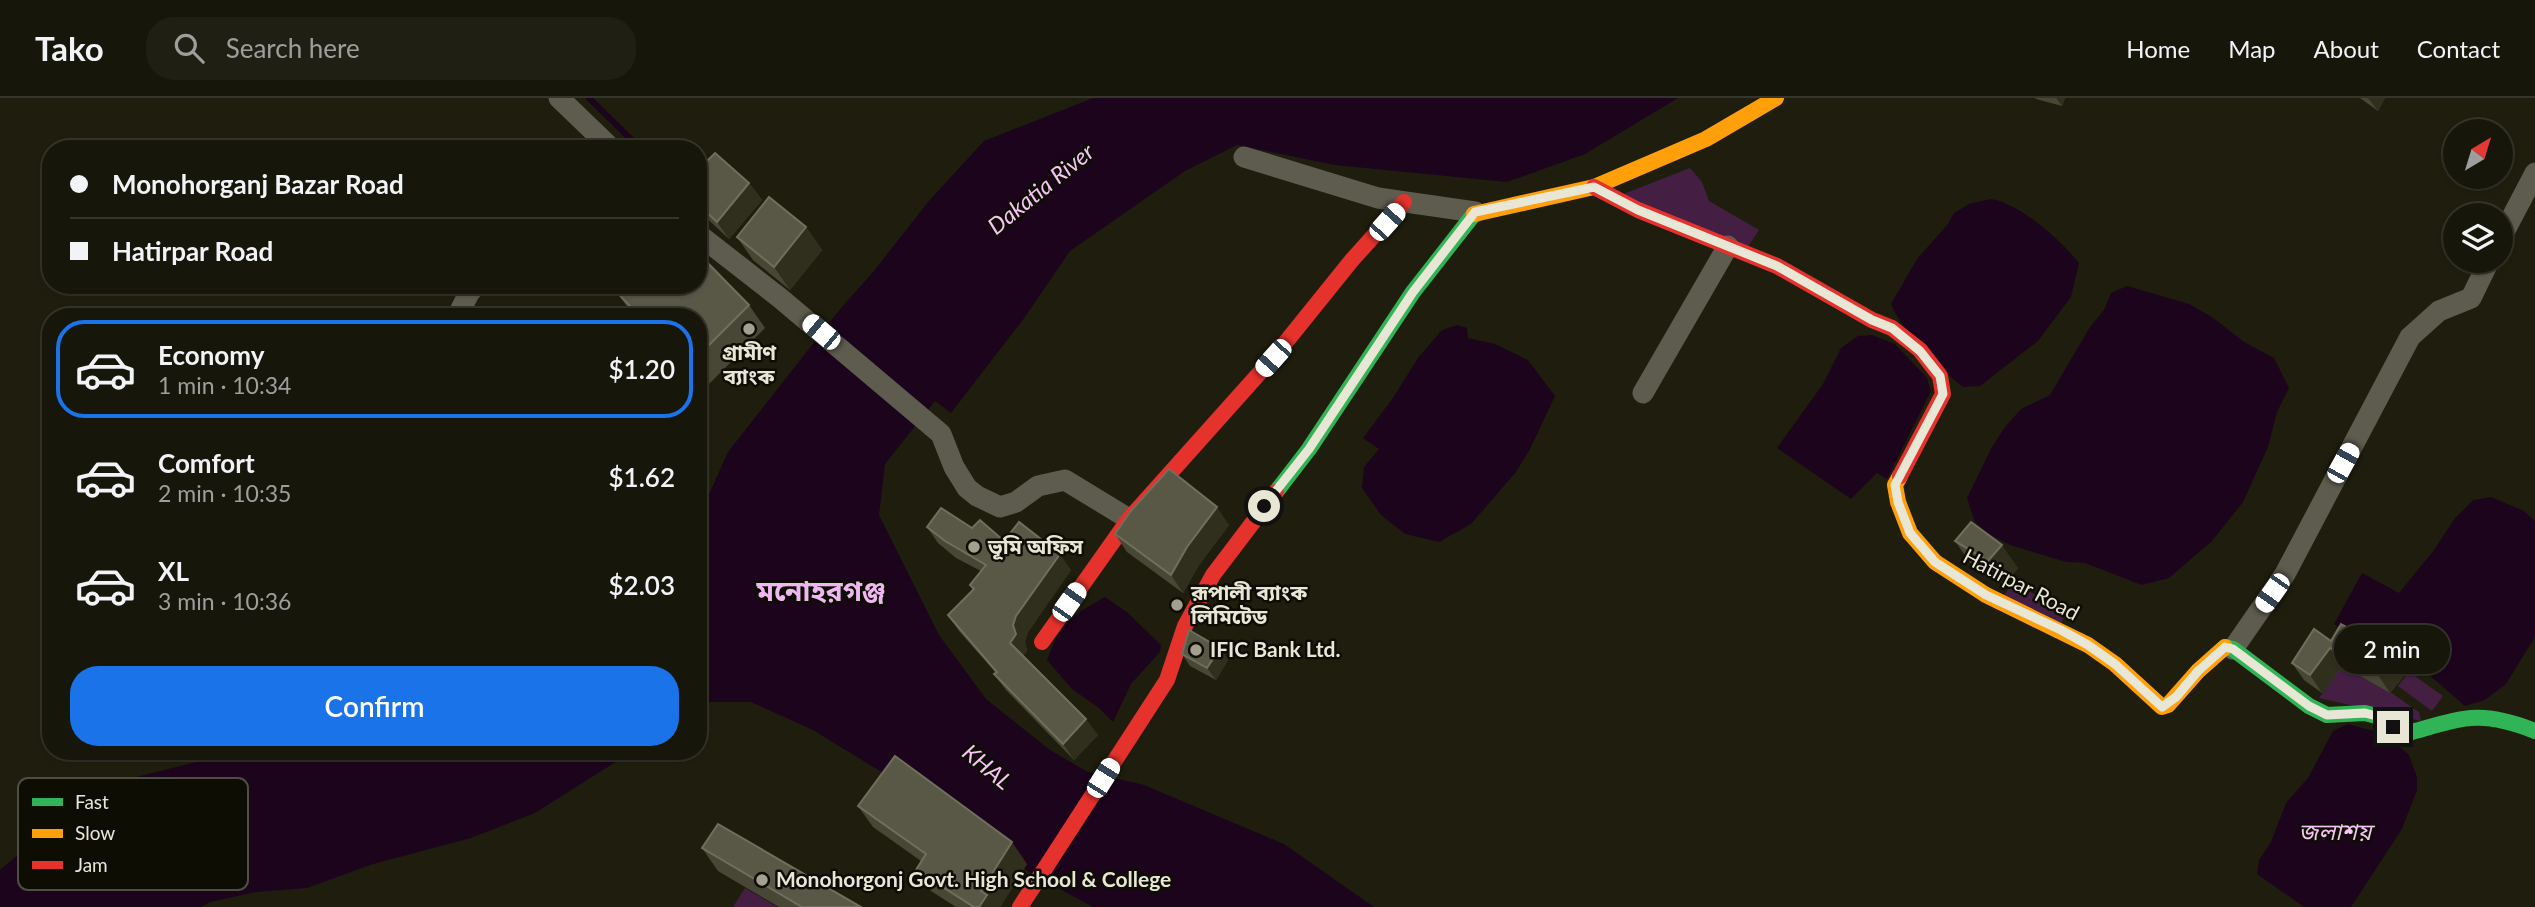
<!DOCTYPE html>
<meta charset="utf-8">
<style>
:root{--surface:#17160a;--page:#201f13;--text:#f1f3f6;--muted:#9e9f9c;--line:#36352b;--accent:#1a73e8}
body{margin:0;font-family:Lato,"Noto Sans Bengali",sans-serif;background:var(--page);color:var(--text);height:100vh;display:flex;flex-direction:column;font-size:26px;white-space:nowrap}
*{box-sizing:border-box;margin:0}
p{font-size:23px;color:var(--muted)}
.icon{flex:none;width:38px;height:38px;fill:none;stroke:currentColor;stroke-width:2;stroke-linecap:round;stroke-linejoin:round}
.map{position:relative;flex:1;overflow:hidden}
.sheet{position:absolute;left:42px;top:210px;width:665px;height:452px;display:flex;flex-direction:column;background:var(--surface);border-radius:28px;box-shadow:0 2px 5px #0004,0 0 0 2px var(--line)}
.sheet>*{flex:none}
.top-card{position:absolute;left:42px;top:42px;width:665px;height:154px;border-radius:28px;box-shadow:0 2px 5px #0004,0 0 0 2px var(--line);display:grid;align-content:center;height:154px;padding:0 28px;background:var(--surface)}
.needle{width:46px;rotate:38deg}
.tools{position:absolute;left:2443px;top:21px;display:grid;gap:14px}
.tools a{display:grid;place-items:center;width:70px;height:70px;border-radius:50%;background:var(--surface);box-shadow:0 2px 5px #0004,0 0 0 2px var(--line);font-size:35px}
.end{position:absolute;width:32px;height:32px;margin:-16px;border:9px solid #e8e7d6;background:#111;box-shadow:0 0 0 4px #111}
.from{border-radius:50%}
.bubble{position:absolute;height:49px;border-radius:24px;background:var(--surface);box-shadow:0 2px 5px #0004,0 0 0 2px var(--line);font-size:23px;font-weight:600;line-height:49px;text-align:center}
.car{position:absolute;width:21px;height:42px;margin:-21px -10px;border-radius:9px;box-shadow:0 0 5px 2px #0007;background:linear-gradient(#fff 24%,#345 0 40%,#fff 0 76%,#345 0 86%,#fff 0)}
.top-card b{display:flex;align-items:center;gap:24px;height:66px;font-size:26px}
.top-card b+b{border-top:2px solid var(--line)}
.top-card i{width:18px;height:18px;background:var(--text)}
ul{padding:12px 0 0;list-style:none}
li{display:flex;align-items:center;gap:21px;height:98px;margin:0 14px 10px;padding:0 14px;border:4px solid transparent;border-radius:28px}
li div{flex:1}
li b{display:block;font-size:26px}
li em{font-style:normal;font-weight:600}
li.selected{border-color:var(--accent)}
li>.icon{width:63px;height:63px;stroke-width:1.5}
.action{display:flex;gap:14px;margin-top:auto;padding:14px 28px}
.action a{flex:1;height:80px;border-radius:28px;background:var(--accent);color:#fff;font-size:28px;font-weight:600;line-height:80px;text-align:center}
header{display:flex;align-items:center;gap:42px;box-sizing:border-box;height:98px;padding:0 35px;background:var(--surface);border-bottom:2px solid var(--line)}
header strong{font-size:33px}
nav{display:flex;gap:38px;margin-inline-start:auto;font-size:24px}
.search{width:490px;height:63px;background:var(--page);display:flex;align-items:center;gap:18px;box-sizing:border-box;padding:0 24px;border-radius:28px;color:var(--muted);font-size:26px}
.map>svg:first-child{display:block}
</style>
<header>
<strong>Tako</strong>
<div class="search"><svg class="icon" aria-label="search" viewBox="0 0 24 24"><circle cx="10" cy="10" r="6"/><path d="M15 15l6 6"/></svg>Search here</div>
<nav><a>Home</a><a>Map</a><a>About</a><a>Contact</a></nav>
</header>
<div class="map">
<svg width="2535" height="809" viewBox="0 0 2535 809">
<rect width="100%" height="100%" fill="#1f1e0e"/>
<g fill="#451e44">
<polygon points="1690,70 1702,84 1709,103 1759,132 1745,153 1621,97"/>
<polygon points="2012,485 2067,513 2061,526 2003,500"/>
<path d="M2340 571C2365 573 2398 600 2419 614L2421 623 2319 600Z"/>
<polygon points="2409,574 2443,598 2432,613 2398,588"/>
<polygon points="745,790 777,809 733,809"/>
</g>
<g fill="#1c041d">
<polygon points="1093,0 1678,0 1585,56 1507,84 1335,67 1237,47 1185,73 1070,153 1025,219 951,315 935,303 885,366 879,417 939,537 986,601 1050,652 1088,674 1144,687 1284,746 1374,809 1093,809 1029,774 937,708 813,632 751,604 710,604 698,611 698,421 728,354 841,210 874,173 928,104 984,43"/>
<path d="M1991 101C2021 106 2060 142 2079 165L2071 199 2038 243 1980 288 1963 289C1941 272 1901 232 1891 206L1917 161 1948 126 1954 115 1969 106Z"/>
<polygon points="2127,188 2189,206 2212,219 2244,244 2274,260 2289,290 2277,314 2268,349 2243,404 2212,443 2169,480 2142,487 2085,465 2066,464 2010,447 1987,435 1975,424 1967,400 1992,349 2005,329 2021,311 2050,297 2090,229 2104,212 2111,195"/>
<polygon points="1457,227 1467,230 1468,240 1495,246 1528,262 1555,298 1529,353 1516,374 1471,426 1439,444 1405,436 1381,417 1362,390 1364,369 1379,351 1363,340 1393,300 1418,260 1442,232"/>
<polygon points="1872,237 1895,246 1927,280 1931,293 1887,381 1877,375 1851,401 1777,350 1823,286 1841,250 1858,238"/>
<polygon points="2491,399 2524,413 2535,423 2535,539 2506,586 2485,602 2465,608 2428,576 2378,546 2366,544 2345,534 2334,526 2362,475 2399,495 2434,452 2455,420 2473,402"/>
<path d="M1105 499 1128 515 1161 547 1160 554 1131 586 1113 624 1099 610 1072 591 1047 562C1062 522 1070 519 1105 499Z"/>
<polygon points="2348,626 2385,636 2409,657 2417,679 2417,692 2402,731 2351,809 2304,809 2257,776 2259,762 2271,744 2286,705 2308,680 2333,633"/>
<polygon points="241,653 633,653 535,715 471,740 373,766 307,790 256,794 210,804 201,809 0,809 0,772 40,738 128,681"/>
</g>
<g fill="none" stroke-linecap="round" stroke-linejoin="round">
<polyline stroke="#1c041d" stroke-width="6" points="589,0 641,51"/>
<g stroke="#5d5c4e" stroke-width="21">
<polyline points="559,0 612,51"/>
<polyline points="1244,59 1378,100 1475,114"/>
<polyline points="698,136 780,200 941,336 954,369 967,390 977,398 1000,409 1016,404 1038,388 1065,382 1129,421"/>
<polyline points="2501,140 2535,75"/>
<polyline points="457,219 469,195 476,187"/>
<polyline points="1643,295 1728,148"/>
<polyline points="2233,551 2285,476 2410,239 2439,213 2471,200 2489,163"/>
</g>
<g stroke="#30b455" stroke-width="16">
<polyline points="1276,394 1309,351 1413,194 1474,116"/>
<path d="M2225 549 2233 551 2309 608 2327 617 2365 615 2380 619 2408 635C2463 620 2479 611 2535 633"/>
</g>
<g stroke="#ff9f0a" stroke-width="16">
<polyline points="1474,116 1594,89 1706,41 1776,0"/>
<polyline points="1900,378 1895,387 1898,404 1910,435 1935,464 1986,497 2088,547 2115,566 2162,609 2168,607 2198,573 2225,549"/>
</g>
<g stroke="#e5322d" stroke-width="16">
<polyline points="1594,89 1638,112 1777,168 1872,222 1892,230 1920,252 1940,278 1943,296 1900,378"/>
<polyline points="1042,544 1129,421 1273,260 1352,162 1404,104"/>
<polyline points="1020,809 1167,582 1185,528 1213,477 1276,394"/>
</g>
</g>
<g fill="#484735">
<polygon points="2035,0 2065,0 2062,8 2036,1"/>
<polygon points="2360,0 2385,0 2378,13"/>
<polygon points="698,72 749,85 762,102 729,141 698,112"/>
<polygon points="806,129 822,152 790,192 753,162 737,139"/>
<polygon points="614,191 749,207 765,230 704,291 698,286 698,219 635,219"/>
<polygon points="1229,427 1199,467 1183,495 1127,454 1115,436"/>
<polygon points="927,429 972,430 1071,472 1028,534 1025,543 1027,553 1023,558 1098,637 1074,662 1006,592 994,576 996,575 959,533 948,517 973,492 970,487 981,473 956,460 938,445"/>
<polygon points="1955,443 2018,470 2004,486 1971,466"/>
<polygon points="2331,543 2407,574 2390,595 2343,568 2322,595 2304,582 2292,565"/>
<polygon points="1220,550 1228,562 1216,582 1190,568 1182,556"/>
<polygon points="858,708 1027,766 1000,809 956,809 931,793 916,772 921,763 873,729"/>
<polygon points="702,750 861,809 779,809 718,773"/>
</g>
<g fill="#302f1e">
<polygon points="2056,0 2065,0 2062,8"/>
<polygon points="2368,0 2385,0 2378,13"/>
<polygon points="749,85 762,102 729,141 717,124"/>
<polygon points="806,129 822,152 790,192 774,169"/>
<polygon points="1217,409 1229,427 1199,467 1183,495 1171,477 1187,449"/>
<polygon points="2002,447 2018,470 2004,486 1988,463"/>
<polygon points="1060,456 1071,472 1028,534 1025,543 1027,553 1021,561 1010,545 1016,518"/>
<polygon points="1220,550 1228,562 1216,582 1207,570"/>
<polygon points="2330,550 2343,568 2322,595 2310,577"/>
<polygon points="2395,556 2407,574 2390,595 2378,577"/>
<polygon points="1086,621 1098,637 1074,662 1063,646"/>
<polygon points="1012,744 1027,766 1000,809 979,809 981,793"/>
</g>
<g fill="#595846" stroke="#706f5d" stroke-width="2">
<polygon points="715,55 749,85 717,124 698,106 698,72"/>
<polygon points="769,99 806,129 774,169 737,139"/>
<polygon points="698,155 749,207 698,258 698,219 640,219 614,191 617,187 698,187"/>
<polygon points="1169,371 1217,409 1187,449 1171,477 1115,436 1130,414"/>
<polygon points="941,410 972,430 980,422 1004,443 1019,424 1060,456 1016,518 1013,527 1016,536 1010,545 1086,621 1063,646 994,576 997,574 948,517 974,491 970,487 986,467 945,443 927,429"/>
<polygon points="1971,424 2002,447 1988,463 1955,443"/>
<polygon points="2341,526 2395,556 2378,577 2330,550 2310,577 2292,565 2314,531 2331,543"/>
<polygon points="1189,532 1220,550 1207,570 1182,556"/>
<polygon points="895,658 1012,744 981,793 987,797 979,809 974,809 916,772 926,756 858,708"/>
<polygon points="718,726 861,809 802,809 702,750"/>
</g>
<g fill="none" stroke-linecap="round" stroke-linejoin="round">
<polyline stroke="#e8e7d6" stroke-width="9" points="1264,408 1309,351 1413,194 1475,114 1594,89 1638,112 1777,168 1872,222 1892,230 1920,253 1940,278 1943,296 1895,387 1898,404 1910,435 1935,464 1986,497 2061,532 2088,547 2115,566 2162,609 2176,599 2198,573 2225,549 2233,551 2309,608 2327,617 2365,615 2380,619 2393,629"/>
</g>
<g fill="#a2a190" stroke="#0e0d03" stroke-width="2.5">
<circle cx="749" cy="231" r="7"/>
<circle cx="974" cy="449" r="7"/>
<circle cx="1177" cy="507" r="7"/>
<circle cx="1196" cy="552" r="7"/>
<circle cx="762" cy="782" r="7"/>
</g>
<g text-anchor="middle" stroke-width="5" stroke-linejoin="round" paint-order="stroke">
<g font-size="21" font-weight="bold" fill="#e8e7d6" stroke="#0e0d03" text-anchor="start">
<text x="749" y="262" text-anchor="middle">গ্রামীণ<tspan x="749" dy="24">ব্যাংক</tspan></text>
<text x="988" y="456">ভূমি অফিস</text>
<text x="1191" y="502">রূপালী ব্যাংক<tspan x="1191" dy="24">লিমিটেড</tspan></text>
<text x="1210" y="559">IFIC Bank Ltd.</text>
<text x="776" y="789">Monohorgonj Govt. High School &amp; College</text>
</g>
<g font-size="21" fill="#e8e7d6" stroke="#0e0d03">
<text transform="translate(2021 487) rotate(28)" y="7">Hatirpar Road</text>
</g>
<g font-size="23" font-style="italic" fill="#f7c3f8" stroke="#0e0d03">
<text transform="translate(1041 91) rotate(-39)" y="8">Dakatia River</text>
<text transform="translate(987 669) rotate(40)" y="8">KHAL</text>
<text x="2335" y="742">জলাশয়</text>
</g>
<g font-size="28" font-weight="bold" fill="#efb7f1" stroke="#0e0d03">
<text x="821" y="503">মনোহরগঞ্জ</text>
</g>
</g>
<rect x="18" y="680" width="230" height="112" rx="10" fill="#0e0d03" stroke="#4f4e42" stroke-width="2"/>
<rect x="32" y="700" width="31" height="8" fill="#30b455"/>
<rect x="32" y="731" width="31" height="9" fill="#ff9f0a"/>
<rect x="32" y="763" width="31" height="8" fill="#e5322d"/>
<g font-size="19" fill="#e8e7d6">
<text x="75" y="711">Fast</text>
<text x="75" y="742">Slow</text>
<text x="75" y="774">Jam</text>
</g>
</svg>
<div class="tools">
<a><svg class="needle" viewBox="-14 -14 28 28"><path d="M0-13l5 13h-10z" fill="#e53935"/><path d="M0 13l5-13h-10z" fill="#9e9f9c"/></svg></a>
<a><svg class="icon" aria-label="layers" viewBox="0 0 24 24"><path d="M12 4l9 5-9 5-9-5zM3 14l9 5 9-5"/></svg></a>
</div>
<i class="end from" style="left:1264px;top:408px"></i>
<i class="end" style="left:2393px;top:629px"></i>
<div class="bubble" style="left:2334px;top:527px;width:116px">2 min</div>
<i class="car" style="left:1387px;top:124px;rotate:42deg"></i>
<i class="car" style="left:821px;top:234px;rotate:310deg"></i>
<i class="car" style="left:1273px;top:260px;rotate:222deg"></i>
<i class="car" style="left:2343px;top:365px;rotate:29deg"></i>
<i class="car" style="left:2272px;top:495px;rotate:215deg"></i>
<i class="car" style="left:1069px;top:504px;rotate:35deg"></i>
<i class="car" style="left:1103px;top:680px;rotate:32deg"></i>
<div class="top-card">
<b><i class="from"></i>Monohorganj Bazar Road</b>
<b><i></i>Hatirpar Road</b>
</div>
<section class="sheet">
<ul>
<li class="selected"><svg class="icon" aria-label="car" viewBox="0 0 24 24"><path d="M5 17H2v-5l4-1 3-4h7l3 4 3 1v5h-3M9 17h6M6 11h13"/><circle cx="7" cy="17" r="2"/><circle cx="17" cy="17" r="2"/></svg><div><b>Economy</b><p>1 min · 10:34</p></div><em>$1.20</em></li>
<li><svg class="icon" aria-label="car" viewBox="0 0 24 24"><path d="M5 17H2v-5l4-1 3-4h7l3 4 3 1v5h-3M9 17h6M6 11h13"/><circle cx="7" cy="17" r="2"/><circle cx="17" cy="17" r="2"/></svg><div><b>Comfort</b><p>2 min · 10:35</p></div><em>$1.62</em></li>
<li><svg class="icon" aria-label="car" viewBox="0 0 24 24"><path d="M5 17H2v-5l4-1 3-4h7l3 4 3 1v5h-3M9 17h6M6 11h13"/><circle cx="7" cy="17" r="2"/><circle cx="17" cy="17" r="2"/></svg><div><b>XL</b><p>3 min · 10:36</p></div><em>$2.03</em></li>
</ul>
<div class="action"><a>Confirm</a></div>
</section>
</div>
